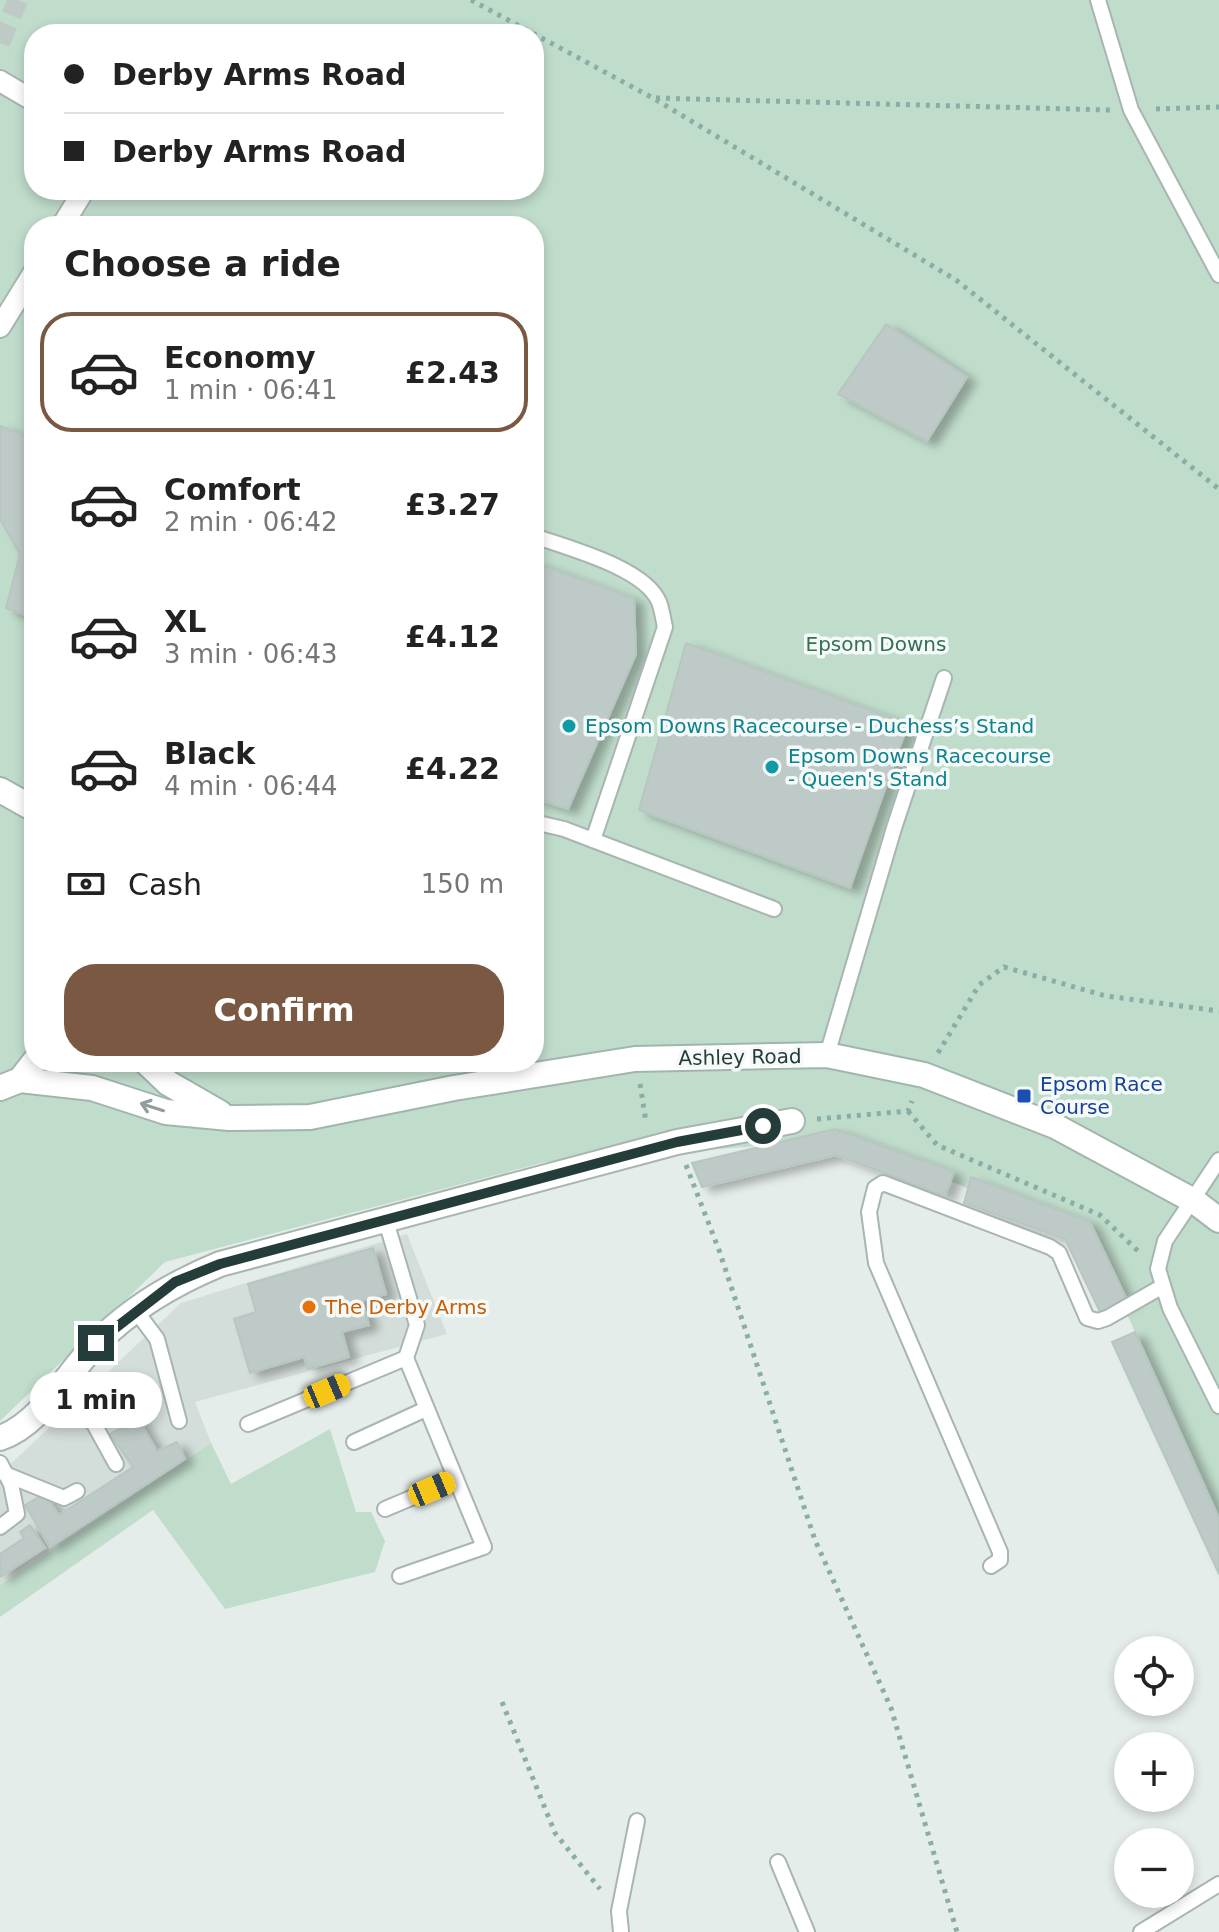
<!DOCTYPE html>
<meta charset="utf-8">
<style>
:root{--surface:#fff;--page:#f6f6f6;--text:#222;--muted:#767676;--line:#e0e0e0;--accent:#7a5842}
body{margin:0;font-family:"DejaVu Sans",sans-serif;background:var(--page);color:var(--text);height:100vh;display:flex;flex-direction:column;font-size:30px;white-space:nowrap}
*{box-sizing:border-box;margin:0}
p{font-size:26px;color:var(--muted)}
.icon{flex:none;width:44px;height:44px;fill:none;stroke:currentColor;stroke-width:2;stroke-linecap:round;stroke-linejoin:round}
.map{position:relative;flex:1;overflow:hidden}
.sheet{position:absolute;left:24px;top:216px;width:520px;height:856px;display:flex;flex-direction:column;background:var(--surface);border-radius:32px;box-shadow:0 4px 12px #0003}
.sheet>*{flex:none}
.guide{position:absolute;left:24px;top:24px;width:520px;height:176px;border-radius:32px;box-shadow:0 4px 12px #0003;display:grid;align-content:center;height:176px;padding:0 40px;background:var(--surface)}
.controls{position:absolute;left:1114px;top:1636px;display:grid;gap:16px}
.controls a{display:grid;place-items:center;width:80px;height:80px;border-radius:50%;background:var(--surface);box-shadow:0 4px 12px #0003;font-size:40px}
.end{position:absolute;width:36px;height:36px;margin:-18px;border:10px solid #253d3a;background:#fff;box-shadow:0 0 0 4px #fff}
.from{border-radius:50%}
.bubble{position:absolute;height:56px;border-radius:28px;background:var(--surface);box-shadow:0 4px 12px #0003;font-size:26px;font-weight:600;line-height:56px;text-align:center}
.car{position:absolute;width:24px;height:48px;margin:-24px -12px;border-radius:10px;box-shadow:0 0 6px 2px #0007;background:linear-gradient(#f5c518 24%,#345 0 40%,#f5c518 0 76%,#345 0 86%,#f5c518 0)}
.guide b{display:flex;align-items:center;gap:28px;height:76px;font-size:30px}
.guide b+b{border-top:2px solid var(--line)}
.guide i{width:20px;height:20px;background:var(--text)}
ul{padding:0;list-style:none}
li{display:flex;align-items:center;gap:24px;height:120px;margin:0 16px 12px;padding:0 24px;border:4px solid transparent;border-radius:32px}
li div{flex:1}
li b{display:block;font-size:30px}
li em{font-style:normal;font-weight:600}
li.active{border-color:var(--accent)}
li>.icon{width:72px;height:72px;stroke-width:1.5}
h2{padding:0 40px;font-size:36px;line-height:96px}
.pay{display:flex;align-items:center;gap:20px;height:88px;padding:0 40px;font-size:30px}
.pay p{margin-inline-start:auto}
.button{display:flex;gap:16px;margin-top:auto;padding:16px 40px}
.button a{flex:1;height:92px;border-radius:32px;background:var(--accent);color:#fff;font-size:32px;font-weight:600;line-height:92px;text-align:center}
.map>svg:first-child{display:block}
</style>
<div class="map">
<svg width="1219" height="1932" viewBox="0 0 1219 1932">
<defs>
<filter id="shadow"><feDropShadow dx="9" dy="5" stdDeviation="4" flood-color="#0004"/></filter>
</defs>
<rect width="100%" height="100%" fill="#e5edea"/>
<polygon fill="#d3ddda" points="407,1234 447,1334 195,1402 211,1443 0,1585 0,1474 181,1303"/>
<g fill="#c0dccb" fill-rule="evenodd">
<path d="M0 0H1219V1518L1094 1241 849 1139 545 1162 165 1262 0 1421ZM34 34H534V190H34ZM34 226H534V1062H34Z"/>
<polygon points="330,1429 356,1512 371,1512 385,1541 375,1572 225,1609 153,1510 0,1617 0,1585 211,1443 231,1484"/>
</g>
<g fill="#bdcac7" stroke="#b8c6c2" stroke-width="2" filter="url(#shadow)">
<polygon points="886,324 967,377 927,441 838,394"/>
<polygon points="0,426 34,439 34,618 6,608 20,554 0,519"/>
<polygon points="534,562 634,599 636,654 568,809 534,798"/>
<polygon points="686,643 908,724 850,888 639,810"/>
<polygon points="835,1129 954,1172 945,1196 836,1155 702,1187 692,1163"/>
<polygon points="971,1177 1090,1222 1127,1300 1100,1312 1065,1239 964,1203"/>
<polygon points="373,1248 386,1294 362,1301 369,1325 342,1332 349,1357 308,1369 304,1357 250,1373 234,1319 256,1312 248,1284"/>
<polygon points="1135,1332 1219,1518 1219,1574 1112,1342"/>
<polygon points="138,1419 157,1451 177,1442 185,1459 50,1547 25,1505 44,1494 59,1515 133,1467 110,1434"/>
<polygon points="30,1525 45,1548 0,1577 0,1554 24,1538 20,1532"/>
</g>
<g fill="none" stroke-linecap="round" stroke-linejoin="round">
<polyline stroke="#bfcac7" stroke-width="20" stroke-dasharray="20 10" stroke-linecap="butt" points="0,43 18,0"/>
<g stroke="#a8b5b2" stroke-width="18">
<g id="service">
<polyline points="1098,0 1131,110 1219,275"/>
<path d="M534 536C568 548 645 568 659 602 662 609 663 619 665 627L593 840"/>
<polyline points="534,822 564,829 774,909"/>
<polyline points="827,1055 894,828 944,678"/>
<polyline points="1219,1160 1165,1241 1158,1269 1170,1308 1219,1406"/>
<polyline points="385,1218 417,1325 406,1358 484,1547 400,1576"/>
<polyline points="136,1311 157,1339 179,1421"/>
<polyline points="55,1391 94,1424 116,1464"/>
<polyline points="248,1424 406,1358"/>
<polyline points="354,1442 426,1409"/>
<polyline points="0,1463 11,1484 17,1514 0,1527"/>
<polyline points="5,1474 64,1498 77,1491"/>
<polyline points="385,1509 456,1479"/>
<polyline points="991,1566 1000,1560 1000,1552 876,1263 869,1212 875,1188 883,1183 1050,1247 1059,1253 1087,1318 1098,1321 1107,1318 1163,1286"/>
<polyline points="778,1862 807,1932"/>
<polyline points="621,1932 619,1911 637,1821"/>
<polyline points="1141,1932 1219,1884"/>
</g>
</g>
<g stroke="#a8b5b2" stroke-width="24">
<g id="pedestrian">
<polyline points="0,81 34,101"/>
<polyline points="62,226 84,190"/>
<polyline points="0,327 34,272"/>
</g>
</g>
<g stroke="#a8b5b2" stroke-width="28">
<path id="minor" d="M0 1438C41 1424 67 1373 96 1344 131 1308 174 1283 220 1264L677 1142 792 1121"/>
</g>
<g stroke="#a1b5b0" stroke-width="28">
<g id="secondary">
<polyline points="0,790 34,809"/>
<polyline points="146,1062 168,1083 220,1113"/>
<polyline points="20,1080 92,1088 166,1112 229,1118 310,1117 454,1088 635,1059 827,1055 924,1075 1055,1126 1194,1201 1219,1220"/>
<polyline points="0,1088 20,1080 34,1062"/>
</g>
</g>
<g stroke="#88aea7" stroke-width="5" stroke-dasharray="4 6" stroke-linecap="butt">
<polyline points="471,0 653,98 956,280 1219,489"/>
<polyline points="656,98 1110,110"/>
<polyline points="1156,109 1219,107"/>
<polyline points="938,1053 979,985 1004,967 1106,996 1219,1011"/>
<polyline points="640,1084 646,1122"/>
<polyline points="908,1111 937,1145 1100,1215 1139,1252"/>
<polyline points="817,1119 908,1111 912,1101"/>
<polyline points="686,1165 719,1250 815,1540 891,1708 957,1932"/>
<polyline points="502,1702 555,1833 600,1889"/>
</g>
<use href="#service" stroke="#fff" stroke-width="14"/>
<use href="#pedestrian" stroke="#fff" stroke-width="20"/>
<use href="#minor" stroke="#fff" stroke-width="24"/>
<use href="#secondary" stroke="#fff" stroke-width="24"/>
</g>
<defs><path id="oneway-shaft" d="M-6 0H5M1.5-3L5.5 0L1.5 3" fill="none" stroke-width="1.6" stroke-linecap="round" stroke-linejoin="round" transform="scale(2)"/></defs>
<use stroke="#929e9c" href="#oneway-shaft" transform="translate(152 1107) rotate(-162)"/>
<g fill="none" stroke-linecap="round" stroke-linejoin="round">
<polyline stroke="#253d3a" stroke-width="10" points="96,1343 175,1282 220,1264 677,1142 763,1126"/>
</g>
<g fill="#0f9aa8" stroke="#f5f9f8" stroke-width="3">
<circle cx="569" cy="726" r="8"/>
<circle cx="772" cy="767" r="8"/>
</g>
<rect fill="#1a4fb4" stroke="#f5f9f8" stroke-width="3" x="1016" y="1088" width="16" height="16" rx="4"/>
<circle fill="#e8710a" stroke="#f5f9f8" stroke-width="3" cx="309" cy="1307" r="8"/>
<g text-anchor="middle" stroke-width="7" stroke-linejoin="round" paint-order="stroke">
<g font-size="20" fill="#337153" stroke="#f5f9f8">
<text x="876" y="651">Epsom Downs</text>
</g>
<g font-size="20" fill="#0d838f" stroke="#f5f9f8" text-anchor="start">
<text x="585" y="733">Epsom Downs Racecourse - Duchess’s Stand</text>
<text x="788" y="763">Epsom Downs Racecourse<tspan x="788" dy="23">- Queen's Stand</tspan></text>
</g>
<g font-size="20" fill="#253d3a" stroke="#f5f9f8">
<text transform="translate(740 1057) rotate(-1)" y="7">Ashley Road</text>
</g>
<g font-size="20" fill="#164399" stroke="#f5f9f8" text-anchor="start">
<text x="1040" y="1091">Epsom Race<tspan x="1040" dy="23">Course</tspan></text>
</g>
<g font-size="20" fill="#c56008" stroke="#f5f9f8" text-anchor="start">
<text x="325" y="1314">The Derby Arms</text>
</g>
</g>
</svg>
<div class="controls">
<a><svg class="icon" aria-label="locate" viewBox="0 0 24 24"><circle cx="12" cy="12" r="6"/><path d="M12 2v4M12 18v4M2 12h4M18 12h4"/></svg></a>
<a>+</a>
<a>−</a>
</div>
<i class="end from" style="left:763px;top:1126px"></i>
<i class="end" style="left:96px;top:1343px"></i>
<div class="bubble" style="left:30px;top:1372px;width:132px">1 min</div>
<i class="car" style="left:327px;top:1391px;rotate:67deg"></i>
<i class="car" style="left:432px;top:1489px;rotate:67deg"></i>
<div class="guide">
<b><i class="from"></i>Derby Arms Road</b>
<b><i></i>Derby Arms Road</b>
</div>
<section class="sheet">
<h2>Choose a ride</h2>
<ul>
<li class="active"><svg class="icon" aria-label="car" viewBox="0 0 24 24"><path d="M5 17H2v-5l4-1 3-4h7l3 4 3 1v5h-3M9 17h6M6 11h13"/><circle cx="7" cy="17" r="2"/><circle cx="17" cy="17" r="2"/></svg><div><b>Economy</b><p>1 min · 06:41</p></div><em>£2.43</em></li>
<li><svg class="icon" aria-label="car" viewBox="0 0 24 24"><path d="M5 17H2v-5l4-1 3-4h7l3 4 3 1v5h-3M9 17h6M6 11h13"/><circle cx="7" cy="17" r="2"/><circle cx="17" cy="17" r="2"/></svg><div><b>Comfort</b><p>2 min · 06:42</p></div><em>£3.27</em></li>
<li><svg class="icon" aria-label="car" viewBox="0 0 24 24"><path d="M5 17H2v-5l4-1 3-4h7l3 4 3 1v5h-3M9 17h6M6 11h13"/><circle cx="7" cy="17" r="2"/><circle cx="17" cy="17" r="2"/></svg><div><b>XL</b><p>3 min · 06:43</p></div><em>£4.12</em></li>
<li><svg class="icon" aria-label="car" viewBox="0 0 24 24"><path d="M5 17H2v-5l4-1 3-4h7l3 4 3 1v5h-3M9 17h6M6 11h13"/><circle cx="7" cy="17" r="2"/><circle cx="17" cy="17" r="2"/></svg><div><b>Black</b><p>4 min · 06:44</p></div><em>£4.22</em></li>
</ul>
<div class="pay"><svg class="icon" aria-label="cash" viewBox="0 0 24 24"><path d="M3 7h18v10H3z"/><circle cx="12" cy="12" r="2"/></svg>Cash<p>150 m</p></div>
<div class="button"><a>Confirm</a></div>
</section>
</div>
